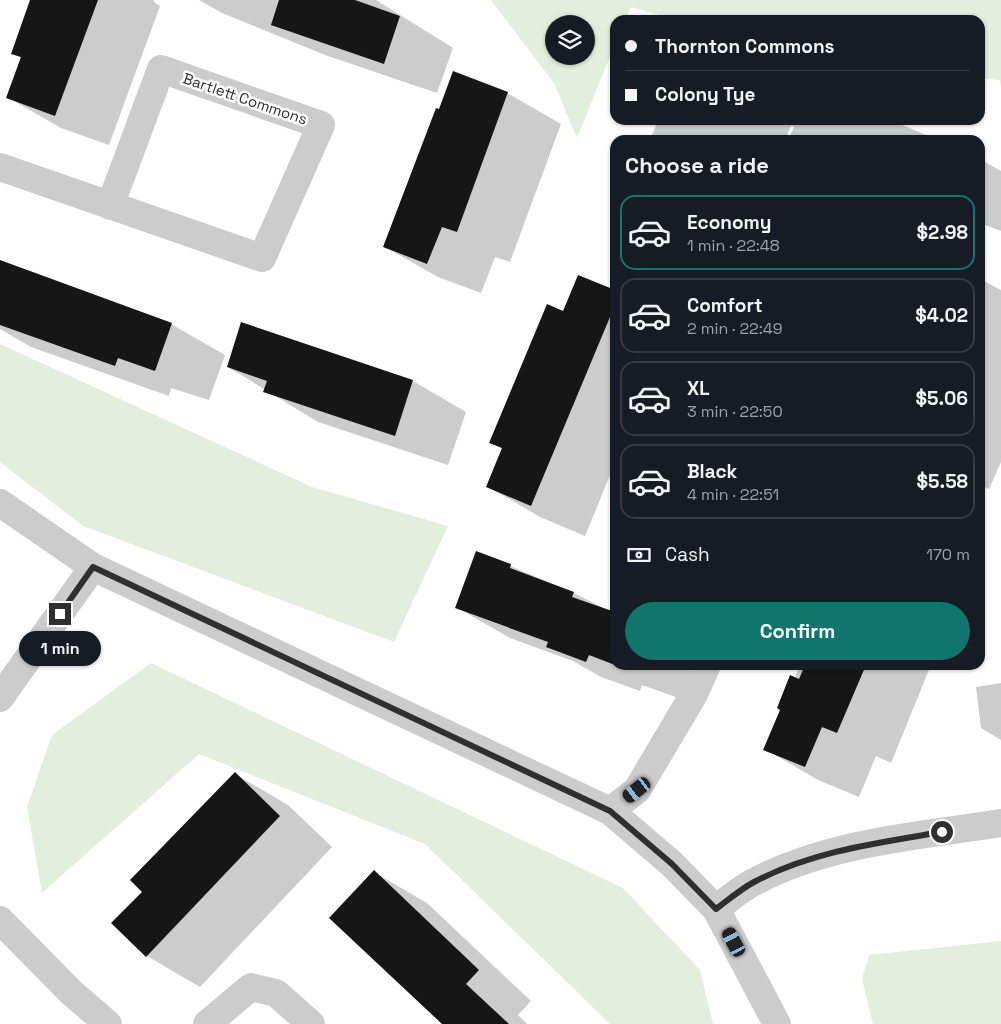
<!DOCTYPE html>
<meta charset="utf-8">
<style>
:root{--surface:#171b24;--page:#20242c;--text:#f1f3f6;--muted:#9ea1a6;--line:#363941;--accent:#0f766e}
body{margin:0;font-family:"Space Grotesk",sans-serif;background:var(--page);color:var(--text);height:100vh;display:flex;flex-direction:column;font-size:19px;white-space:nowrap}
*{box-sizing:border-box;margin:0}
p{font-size:16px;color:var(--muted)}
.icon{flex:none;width:28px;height:28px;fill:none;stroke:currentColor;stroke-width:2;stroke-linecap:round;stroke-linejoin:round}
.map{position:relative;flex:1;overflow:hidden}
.drawer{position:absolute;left:610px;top:135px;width:375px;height:535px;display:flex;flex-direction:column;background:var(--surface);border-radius:15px;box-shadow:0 1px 4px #0004}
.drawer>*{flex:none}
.hud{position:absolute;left:610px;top:15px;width:375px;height:110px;border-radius:15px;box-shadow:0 1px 4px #0004;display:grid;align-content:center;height:110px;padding:0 15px;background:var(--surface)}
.controls{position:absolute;left:545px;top:15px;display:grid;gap:10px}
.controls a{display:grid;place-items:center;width:50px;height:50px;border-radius:50%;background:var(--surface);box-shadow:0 1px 4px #0004;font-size:25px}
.end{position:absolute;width:22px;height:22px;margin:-11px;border:6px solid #2f2f2f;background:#fff;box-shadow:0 0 0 2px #fff}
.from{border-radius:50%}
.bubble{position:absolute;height:35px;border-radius:18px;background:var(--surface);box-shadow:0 1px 4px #0004;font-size:16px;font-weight:600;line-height:35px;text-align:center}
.car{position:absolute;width:15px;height:30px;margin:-15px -8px;border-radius:6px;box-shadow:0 0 4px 1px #0007;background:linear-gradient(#222 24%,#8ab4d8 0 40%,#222 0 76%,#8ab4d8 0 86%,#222 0)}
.hud b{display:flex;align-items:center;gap:18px;height:48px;font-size:19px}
.hud b+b{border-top:1px solid var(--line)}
.hud i{width:12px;height:12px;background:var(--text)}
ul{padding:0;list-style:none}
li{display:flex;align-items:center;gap:15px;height:75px;margin:0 10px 8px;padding:0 5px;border:2px solid var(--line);border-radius:15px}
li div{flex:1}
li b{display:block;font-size:19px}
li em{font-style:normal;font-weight:600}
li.current{border-color:var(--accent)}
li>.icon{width:45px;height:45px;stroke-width:1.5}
h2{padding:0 15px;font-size:22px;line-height:60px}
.pay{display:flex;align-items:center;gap:12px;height:55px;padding:0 15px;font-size:19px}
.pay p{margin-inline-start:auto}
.primary-button{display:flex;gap:10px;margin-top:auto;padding:10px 15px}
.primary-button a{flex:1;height:58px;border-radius:30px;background:var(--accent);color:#fff;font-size:20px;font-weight:600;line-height:58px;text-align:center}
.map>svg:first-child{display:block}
</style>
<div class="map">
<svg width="1001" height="1024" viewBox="0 0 1001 1024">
<rect width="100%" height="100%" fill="#fff"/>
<g fill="#e3eedc" fill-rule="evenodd">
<path d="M491 0H1001V88L1000 80 980 78V20H677L631 7 625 20H615V44L577 138 554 83ZM554 24H586V56H554Z"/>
<polygon points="0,344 312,487 448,526 394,642 83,526 0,462"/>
<polygon points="151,663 623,888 700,970 713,1024 610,1024 425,844 199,754 42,893 27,807 52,735"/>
<polygon points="1001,941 1001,1024 873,1024 862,979 869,955"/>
</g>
<g fill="#0003">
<polygon points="32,0 154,0 154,2 160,6 109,145 61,128 7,97 22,59 13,53"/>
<polygon points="199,0 376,0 453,48 437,93 325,55 222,13"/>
<polygon points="507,93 561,124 510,262 495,257 481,293 438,277 385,247"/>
<polygon points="658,120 891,120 938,140 788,140 794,127 791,126 785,140 650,140"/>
<polygon points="980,159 1001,171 1001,231 980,223"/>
<polygon points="0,261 171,324 225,355 209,400 171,388 169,396 31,347 0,329"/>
<polygon points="980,279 1001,290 1001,462 989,489 980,486"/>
<polygon points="615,291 615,463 585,536 540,517 487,486 503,449 490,442 563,312"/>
<polygon points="242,324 413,381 466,412 448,465 318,422 228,367"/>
<polygon points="477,552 574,593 615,614 615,665 697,665 684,700 642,685 640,691 601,677 573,661 510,638 456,607"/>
<polygon points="800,665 938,665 937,667 931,665 891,763 876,756 859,797 818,780 765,749"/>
<polygon points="1001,683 1001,740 981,728 976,687"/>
<polygon points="235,774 288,805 332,847 200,987 147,956"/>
<polygon points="374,872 427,903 531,1001 518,1015 527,1024 444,1024"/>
</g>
<g fill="#161616">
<polygon points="30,0 98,0 55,116 6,98 21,57 11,54"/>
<polygon points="279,0 355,0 400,16 384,64 271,25"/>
<polygon points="453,71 508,92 457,232 442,227 427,264 383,247 436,108 439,109"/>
<polygon points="0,260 172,323 155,371 118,358 115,366 0,325"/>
<polygon points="578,275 615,290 615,305 531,506 486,487 502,448 489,443 547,304 563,311"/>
<polygon points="241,322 413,380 395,436 263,392 267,381 227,367"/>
<polygon points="476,551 511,564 510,568 574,592 572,597 615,612 615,665 589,655 586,662 546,647 548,642 455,608"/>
<polygon points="805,665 866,665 837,733 822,727 805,767 763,750 780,710 777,708 790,675 799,679"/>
<polygon points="235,772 280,816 146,957 111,923 142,892 130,880"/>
<polygon points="374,870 479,970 466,984 509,1024 442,1024 329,918"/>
</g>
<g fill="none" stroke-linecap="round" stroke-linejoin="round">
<g stroke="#ccc" stroke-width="28">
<polyline points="0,167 262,258 321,125 161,69 110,206"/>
<polyline points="0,503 93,567 610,811 672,864 716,909 777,1024"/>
<polyline points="0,698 93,567"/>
<polyline points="610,811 637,790 694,694 707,665"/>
<path d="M716 909C728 900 740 889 754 882 829 842 918 836 1001 823"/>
<polyline points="0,920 72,993 108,1024"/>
<polyline points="207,1024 251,987 276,993 311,1024"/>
</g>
</g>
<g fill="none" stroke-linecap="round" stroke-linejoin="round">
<path stroke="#2f2f2f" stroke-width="6" d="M60 614 93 567 610 811 672 864 716 909C728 900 741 889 754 882 813 851 877 843 942 832"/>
</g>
<g text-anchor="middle" stroke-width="5" stroke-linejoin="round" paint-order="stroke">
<g font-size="15" fill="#2f2f2f" stroke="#fff">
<text transform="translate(245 99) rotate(19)" y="5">Bartlett Commons</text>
</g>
</g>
</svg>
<div class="controls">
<a><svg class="icon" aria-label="layers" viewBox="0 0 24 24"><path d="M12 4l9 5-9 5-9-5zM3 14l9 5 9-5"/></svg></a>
</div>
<i class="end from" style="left:942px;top:832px"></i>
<i class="end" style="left:60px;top:614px"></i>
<div class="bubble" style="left:19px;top:631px;width:82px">1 min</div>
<i class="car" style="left:637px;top:790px;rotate:232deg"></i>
<i class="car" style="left:734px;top:942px;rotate:332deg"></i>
<div class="hud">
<b><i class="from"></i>Thornton Commons</b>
<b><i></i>Colony Tye</b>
</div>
<section class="drawer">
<h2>Choose a ride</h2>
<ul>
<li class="current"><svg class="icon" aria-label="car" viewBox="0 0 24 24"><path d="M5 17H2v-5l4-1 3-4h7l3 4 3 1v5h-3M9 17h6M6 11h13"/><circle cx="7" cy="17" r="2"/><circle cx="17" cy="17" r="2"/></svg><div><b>Economy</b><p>1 min · 22:48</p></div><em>$2.98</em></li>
<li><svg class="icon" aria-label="car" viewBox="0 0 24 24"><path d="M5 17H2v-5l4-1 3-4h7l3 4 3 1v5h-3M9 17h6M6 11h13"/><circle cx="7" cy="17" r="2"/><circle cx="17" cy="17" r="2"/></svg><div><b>Comfort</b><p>2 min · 22:49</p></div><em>$4.02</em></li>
<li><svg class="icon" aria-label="car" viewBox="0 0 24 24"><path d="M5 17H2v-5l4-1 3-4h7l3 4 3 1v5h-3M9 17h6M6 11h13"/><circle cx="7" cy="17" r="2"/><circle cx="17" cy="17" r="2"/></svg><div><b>XL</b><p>3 min · 22:50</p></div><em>$5.06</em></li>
<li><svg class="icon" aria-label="car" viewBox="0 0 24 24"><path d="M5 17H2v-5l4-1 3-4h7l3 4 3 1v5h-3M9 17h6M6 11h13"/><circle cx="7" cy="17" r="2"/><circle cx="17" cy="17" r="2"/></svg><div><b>Black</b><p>4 min · 22:51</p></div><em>$5.58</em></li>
</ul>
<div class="pay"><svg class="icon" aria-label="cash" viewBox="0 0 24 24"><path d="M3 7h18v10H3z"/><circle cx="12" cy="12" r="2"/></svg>Cash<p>170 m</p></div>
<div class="primary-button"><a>Confirm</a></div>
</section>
</div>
